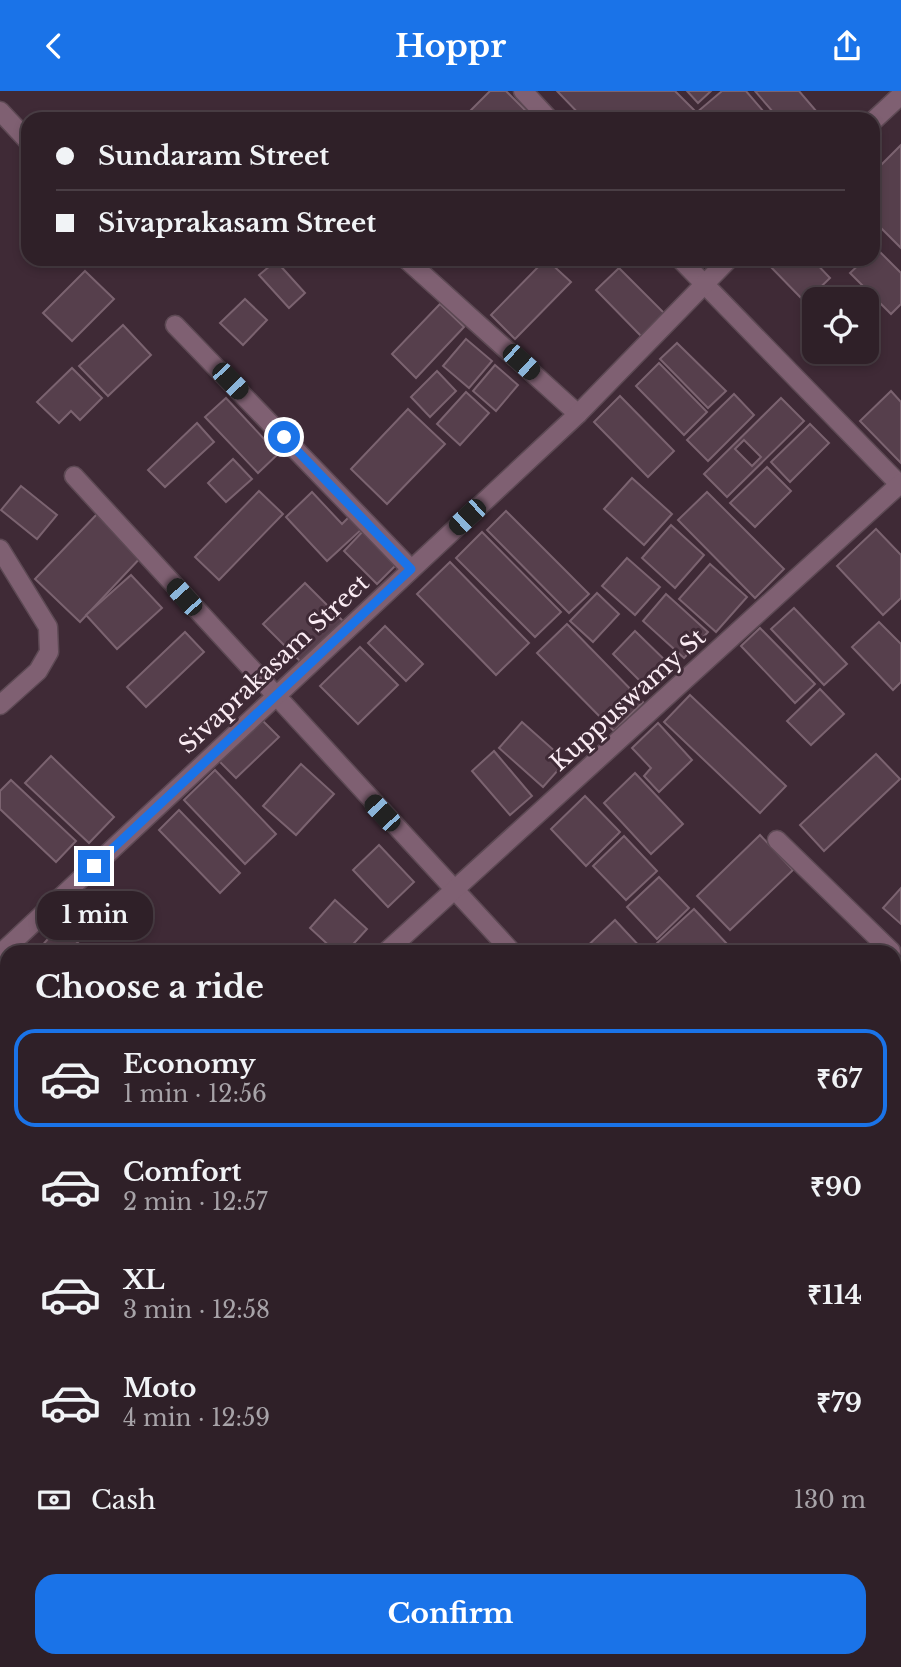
<!DOCTYPE html>
<meta charset="utf-8">
<style>
:root{--surface:#2f2028;--page:#3b2d34;--text:#f1f3f6;--muted:#a7a3a8;--line:#4a3e45;--accent:#1a73e8}
body{margin:0;font-family:"Libre Baskerville",serif;background:var(--page);color:var(--text);height:100vh;display:flex;flex-direction:column;font-size:26px;white-space:nowrap}
*{box-sizing:border-box;margin:0}
p{font-size:23px;color:var(--muted)}
.icon{flex:none;width:38px;height:38px;fill:none;stroke:currentColor;stroke-width:2;stroke-linecap:round;stroke-linejoin:round}
.map{position:relative;flex:1;overflow:hidden}
.panel{position:absolute;left:0px;top:854px;width:901px;height:723px;display:flex;flex-direction:column;background:var(--surface);border-radius:21px 21px 0 0;box-shadow:0 4px 10px #0003,0 0 0 2px var(--line)}
.panel>*{flex:none}
.top-card{position:absolute;left:21px;top:21px;width:859px;height:154px;border-radius:21px;box-shadow:0 4px 10px #0003,0 0 0 2px var(--line);display:grid;align-content:center;height:154px;padding:0 35px;background:var(--surface)}
.buttons{position:absolute;left:802px;top:196px;display:grid;gap:14px}
.buttons a{display:grid;place-items:center;width:77px;height:77px;border-radius:14px;background:var(--surface);box-shadow:0 4px 10px #0003,0 0 0 2px var(--line);font-size:35px}
.end{position:absolute;width:32px;height:32px;margin:-16px;border:9px solid #1a73e8;background:#fff;box-shadow:0 0 0 4px #fff}
.from{border-radius:50%}
.bubble{position:absolute;height:49px;border-radius:21px;background:var(--surface);box-shadow:0 4px 10px #0003,0 0 0 2px var(--line);font-size:23px;font-weight:700;line-height:49px;text-align:center}
.car{position:absolute;width:21px;height:42px;margin:-21px -10px;border-radius:9px;box-shadow:0 0 5px 2px #0007;background:linear-gradient(#222 24%,#8ab4d8 0 40%,#222 0 76%,#8ab4d8 0 86%,#222 0)}
.top-card b{display:flex;align-items:center;gap:24px;height:66px;font-size:26px}
.top-card b+b{border-top:2px solid var(--line)}
.top-card i{width:18px;height:18px;background:var(--text)}
ul{padding:0;list-style:none}
li{display:flex;align-items:center;gap:21px;height:98px;margin:0 14px 10px;padding:0 21px;border:4px solid transparent;border-radius:21px}
li div{flex:1}
li b{display:block;font-size:26px}
li em{font-style:normal;font-weight:700}
li.current{border-color:var(--accent)}
li>.icon{width:63px;height:63px;stroke-width:1.5}
h2{padding:0 35px;font-size:32px;line-height:84px}
.pay{display:flex;align-items:center;gap:18px;height:77px;padding:0 35px;font-size:26px}
.pay p{margin-inline-start:auto}
.button{display:flex;gap:14px;margin-top:auto;padding:14px 35px}
.button a{flex:1;height:80px;border-radius:21px;background:var(--accent);color:#fff;font-size:28px;font-weight:700;line-height:80px;text-align:center}
header{display:flex;justify-content:space-between;align-items:center;height:91px;padding:0 35px;background:var(--accent);color:#fff;font-size:32px;font-weight:700}
.map>svg:first-child{display:block}
</style>
<header><svg class="icon" aria-label="back" viewBox="0 0 24 24"><path d="M15 5l-7 7 7 7"/></svg>Hoppr<svg class="icon" aria-label="share" viewBox="0 0 24 24"><path d="M12 15V3M7 8l5-5 5 5M5 13v7h14v-7"/></svg></header>
<div class="map">
<svg width="901" height="1576" viewBox="0 0 901 1576">
<rect width="100%" height="100%" fill="#3f2a36"/>
<g fill="#563f4c" stroke="#7b6370" stroke-width="2" fill-rule="evenodd">
<polygon points="490,0 506,0 531,25 528,28 462,28"/>
<polygon points="557,0 675,0 694,19 684,28 584,28"/>
<polygon points="687,0 711,0 698,12"/>
<polygon points="722,0 746,0 770,28 701,28 696,22"/>
<polygon points="755,0 799,0 823,28 779,28"/>
<polygon points="901,54 901,157 873,129 873,82"/>
<polygon points="876,157 901,182 901,213 891,223 850,182 865,168 873,168 873,160"/>
<polygon points="546,168 571,191 515,248 491,224"/>
<polygon points="767,168 812,168 830,187 805,211 765,170"/>
<polygon points="276,170 305,202 289,217 259,184"/>
<polygon points="619,177 666,224 643,247 596,199"/>
<polygon points="85,180 114,208 72,250 43,222"/>
<polygon points="245,208 267,229 243,254 220,232"/>
<polygon points="440,213 464,236 416,287 392,263"/>
<polygon points="123,234 151,264 108,305 79,275"/>
<polygon points="466,248 492,270 469,297 443,275"/>
<polygon points="677,252 726,300 708,317 660,268"/>
<polygon points="659,272 707,321 684,344 636,295"/>
<polygon points="495,274 518,294 496,320 473,300"/>
<polygon points="72,277 102,307 80,329 71,320 59,332 37,311"/>
<polygon points="437,280 456,300 430,326 411,306"/>
<polygon points="891,300 901,311 901,372 860,330"/>
<polygon points="466,301 489,322 460,354 437,333"/>
<polygon points="734,303 754,324 708,370 687,349"/>
<polygon points="620,305 674,360 648,386 594,331"/>
<polygon points="226,307 278,363 258,382 205,326"/>
<path d="M781 307 804 330 727 406 704 383ZM744 349 761 366 752 375 735 358Z"/>
<polygon points="408,318 445,353 387,413 351,378"/>
<polygon points="197,332 214,351 165,396 148,379"/>
<polygon points="810,333 829,352 790,391 771,371"/>
<polygon points="233,368 252,388 226,411 208,392"/>
<polygon points="767,376 791,400 755,436 730,412"/>
<polygon points="632,387 672,423 644,454 604,418"/>
<polygon points="21,395 57,424 37,448 1,419"/>
<polygon points="259,400 283,423 219,489 195,466"/>
<polygon points="312,401 342,433 351,424 363,437 327,470 286,426"/>
<polygon points="707,401 784,478 755,507 678,429"/>
<polygon points="506,420 589,503 569,522 487,439"/>
<polygon points="99,421 144,463 80,531 35,488"/>
<polygon points="671,434 704,464 675,497 642,467"/>
<polygon points="366,437 400,470 377,493 344,460"/>
<polygon points="876,438 901,464 901,507 883,524 837,475"/>
<polygon points="482,441 561,521 535,546 456,467"/>
<polygon points="627,467 660,496 635,524 602,495"/>
<polygon points="450,471 529,552 496,584 417,503"/>
<polygon points="710,473 747,506 716,541 679,508"/>
<polygon points="131,484 162,517 117,558 86,524"/>
<polygon points="305,492 345,532 303,573 263,533"/>
<polygon points="597,502 619,523 593,551 570,530"/>
<polygon points="666,503 708,541 684,567 643,530"/>
<polygon points="794,517 847,573 824,594 771,538"/>
<polygon points="879,531 901,553 901,591 893,599 852,556"/>
<polygon points="567,533 643,611 614,640 537,562"/>
<polygon points="385,535 423,573 406,590 368,552"/>
<polygon points="760,537 815,593 795,612 741,555"/>
<polygon points="635,540 670,574 647,597 613,563"/>
<polygon points="185,541 204,561 146,616 127,596"/>
<polygon points="360,556 398,594 358,633 320,595"/>
<polygon points="820,598 844,623 811,654 787,630"/>
<polygon points="690,604 786,695 760,722 664,631"/>
<polygon points="260,627 279,646 236,687 217,668"/>
<polygon points="522,631 566,670 543,696 499,657"/>
<polygon points="658,632 692,669 659,701 644,685 651,677 632,657"/>
<polygon points="494,660 532,705 510,724 472,680"/>
<polygon points="876,663 900,688 824,760 800,734"/>
<polygon points="51,665 114,726 89,752 25,692"/>
<polygon points="301,673 334,703 296,744 263,715"/>
<polygon points="215,679 276,743 245,773 184,709"/>
<polygon points="635,682 683,733 651,763 604,712"/>
<polygon points="11,689 76,750 56,771 0,718 0,700"/>
<polygon points="585,705 620,741 586,775 551,738"/>
<polygon points="179,719 240,782 220,802 159,739"/>
<polygon points="760,744 793,779 730,839 697,805"/>
<polygon points="624,745 657,780 626,809 593,775"/>
<polygon points="379,754 414,791 388,816 353,779"/>
<polygon points="659,786 689,817 657,848 627,816"/>
<polygon points="901,797 901,833 883,817"/>
<polygon points="335,809 367,838 346,861 336,861 310,837"/>
<polygon points="694,818 728,854 720,861 664,861 656,853"/>
<polygon points="615,829 643,859 641,861 581,861"/>
<polygon points="59,835 86,859 84,861 47,861 41,856"/>
<polygon points="896,881 901,886 901,936 894,929"/>
<polygon points="901,960 901,986 894,979 894,966"/>
<polygon points="901,1014 901,1067 894,1060 894,1020"/>
<polygon points="0,1119 7,1125 7,1161 0,1169"/>
<polygon points="0,1265 7,1272 5,1315 0,1309"/>
<polygon points="7,1335 7,1376 0,1369 0,1342"/>
<polygon points="105,1570 157,1570 151,1576 99,1576"/>
<polygon points="240,1570 285,1570 292,1576 233,1576"/>
<polygon points="338,1570 380,1570 386,1576 344,1576"/>
<polygon points="479,1570 472,1576 406,1576 401,1571"/>
<polygon points="504,1570 541,1570 534,1576 510,1576"/>
<polygon points="787,1570 857,1570 851,1576 780,1576"/>
</g>
<g fill="none" stroke-linecap="round" stroke-linejoin="round">
<g stroke="#5d4954" stroke-width="21">
<g id="minor">
<polyline points="523,0 549,28"/>
<polyline points="0,20 28,50"/>
<polyline points="873,30 901,4"/>
<polyline points="680,168 901,395"/>
<polyline points="407,169 578,323"/>
<polyline points="175,234 411,478"/>
<polyline points="74,385 512,861"/>
<polyline points="0,458 48,536 49,561 38,580 0,614"/>
<polyline points="777,749 891,860"/>
<polyline points="386,861 901,392"/>
<polyline points="0,863 578,323 729,168"/>
<polyline points="0,919 7,928"/>
<polyline points="894,1160 901,1159"/>
<polyline points="0,1223 7,1230"/>
<polyline points="0,1543 7,1551"/>
<polyline points="894,1546 901,1554"/>
<polyline points="24,1570 30,1576"/>
<polyline points="312,1570 318,1576"/>
<polyline points="577,1570 583,1576"/>
</g>
</g>
<use href="#minor" stroke="#7f6072" stroke-width="18"/>
</g>
<g fill="none" stroke-linecap="round" stroke-linejoin="round">
<polyline stroke="#1a73e8" stroke-width="9" points="94,775 411,478 284,346"/>
</g>
<g text-anchor="middle" stroke-width="6" stroke-linejoin="round" paint-order="stroke">
<g font-size="24" fill="#faebf3" stroke="#3f2a36">
<text transform="translate(274 573) rotate(-43)" y="8">Sivaprakasam Street</text>
<text transform="translate(628 609) rotate(-42)" y="8">Kuppuswamy St</text>
</g>
</g>
</svg>
<div class="buttons">
<a><svg class="icon" aria-label="locate" viewBox="0 0 24 24"><circle cx="12" cy="12" r="6"/><path d="M12 2v4M12 18v4M2 12h4M18 12h4"/></svg></a>
</div>
<i class="end from" style="left:284px;top:346px"></i>
<i class="end" style="left:94px;top:775px"></i>
<div class="bubble" style="left:37px;top:800px;width:116px">1 min</div>
<i class="car" style="left:521px;top:271px;rotate:132deg"></i>
<i class="car" style="left:230px;top:290px;rotate:136deg"></i>
<i class="car" style="left:467px;top:426px;rotate:227deg"></i>
<i class="car" style="left:184px;top:506px;rotate:318deg"></i>
<i class="car" style="left:382px;top:722px;rotate:317deg"></i>
<div class="top-card">
<b><i class="from"></i>Sundaram Street</b>
<b><i></i>Sivaprakasam Street</b>
</div>
<section class="panel">
<h2>Choose a ride</h2>
<ul>
<li class="current"><svg class="icon" aria-label="car" viewBox="0 0 24 24"><path d="M5 17H2v-5l4-1 3-4h7l3 4 3 1v5h-3M9 17h6M6 11h13"/><circle cx="7" cy="17" r="2"/><circle cx="17" cy="17" r="2"/></svg><div><b>Economy</b><p>1 min · 12:56</p></div><em>₹67</em></li>
<li><svg class="icon" aria-label="car" viewBox="0 0 24 24"><path d="M5 17H2v-5l4-1 3-4h7l3 4 3 1v5h-3M9 17h6M6 11h13"/><circle cx="7" cy="17" r="2"/><circle cx="17" cy="17" r="2"/></svg><div><b>Comfort</b><p>2 min · 12:57</p></div><em>₹90</em></li>
<li><svg class="icon" aria-label="car" viewBox="0 0 24 24"><path d="M5 17H2v-5l4-1 3-4h7l3 4 3 1v5h-3M9 17h6M6 11h13"/><circle cx="7" cy="17" r="2"/><circle cx="17" cy="17" r="2"/></svg><div><b>XL</b><p>3 min · 12:58</p></div><em>₹114</em></li>
<li><svg class="icon" aria-label="car" viewBox="0 0 24 24"><path d="M5 17H2v-5l4-1 3-4h7l3 4 3 1v5h-3M9 17h6M6 11h13"/><circle cx="7" cy="17" r="2"/><circle cx="17" cy="17" r="2"/></svg><div><b>Moto</b><p>4 min · 12:59</p></div><em>₹79</em></li>
</ul>
<div class="pay"><svg class="icon" aria-label="cash" viewBox="0 0 24 24"><path d="M3 7h18v10H3z"/><circle cx="12" cy="12" r="2"/></svg>Cash<p>130 m</p></div>
<div class="button"><a>Confirm</a></div>
</section>
</div>
